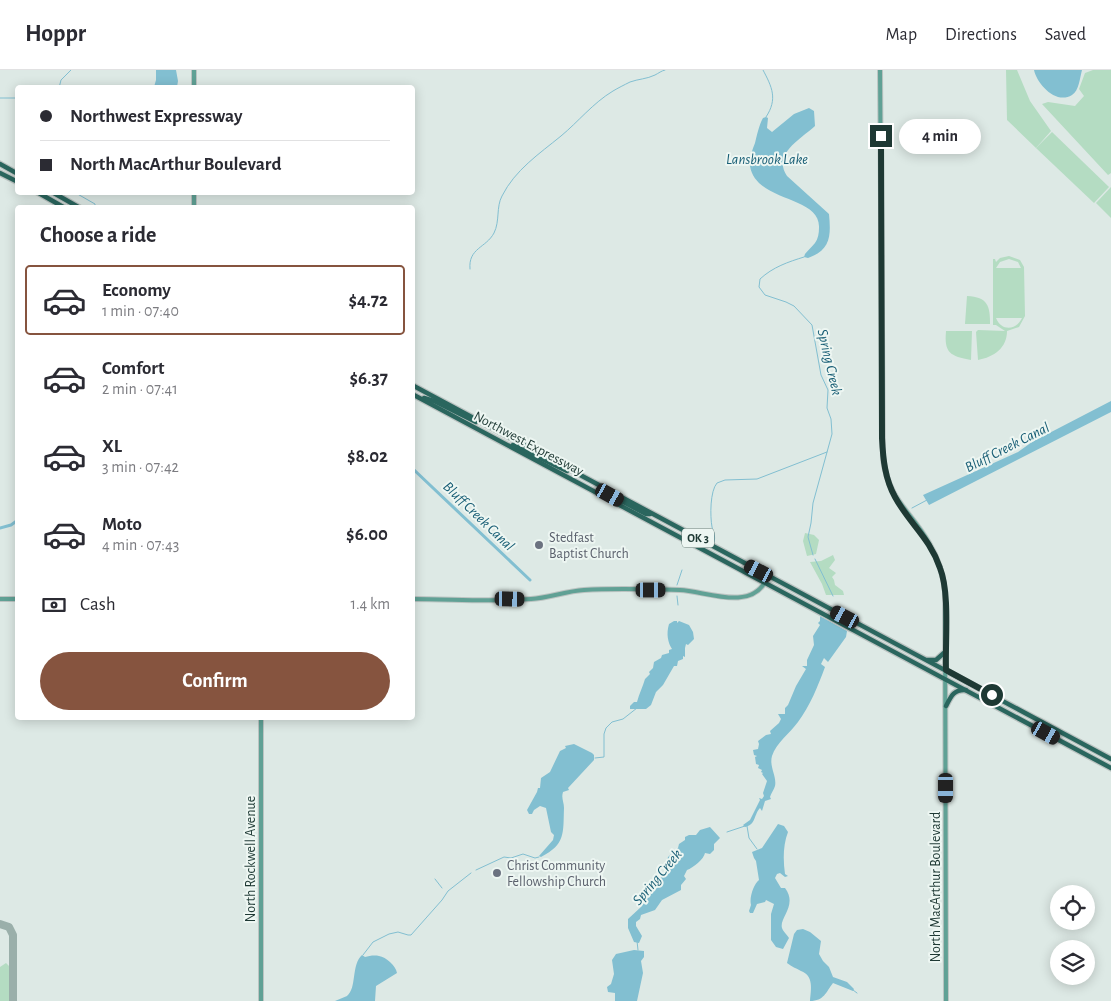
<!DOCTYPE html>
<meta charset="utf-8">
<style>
:root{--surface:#fff;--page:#f2f2f3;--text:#2b2b33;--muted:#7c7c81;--line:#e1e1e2;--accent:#86543f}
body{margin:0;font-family:"Alegreya Sans",sans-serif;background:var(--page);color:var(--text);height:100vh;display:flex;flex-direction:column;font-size:19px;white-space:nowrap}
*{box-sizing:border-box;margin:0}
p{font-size:16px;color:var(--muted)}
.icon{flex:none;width:28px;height:28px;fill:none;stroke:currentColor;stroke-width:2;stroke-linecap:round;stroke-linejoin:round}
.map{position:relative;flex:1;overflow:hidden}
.details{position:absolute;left:15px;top:135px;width:400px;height:515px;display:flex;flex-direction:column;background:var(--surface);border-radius:5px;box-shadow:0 2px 12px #0003}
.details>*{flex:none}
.guide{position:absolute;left:15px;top:15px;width:400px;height:110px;border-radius:5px;box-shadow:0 2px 12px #0003;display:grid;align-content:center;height:110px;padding:0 25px;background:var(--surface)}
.fabs{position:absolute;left:1050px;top:815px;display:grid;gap:10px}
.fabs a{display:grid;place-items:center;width:45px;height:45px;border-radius:50%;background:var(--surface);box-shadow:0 2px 12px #0003;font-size:25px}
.end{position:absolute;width:22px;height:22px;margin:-11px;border:6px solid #1e3934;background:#fff;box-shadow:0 0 0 2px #fff}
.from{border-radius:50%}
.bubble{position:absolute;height:35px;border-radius:18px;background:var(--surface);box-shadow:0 2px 12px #0003;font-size:16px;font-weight:600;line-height:35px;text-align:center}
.car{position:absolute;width:15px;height:30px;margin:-15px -8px;border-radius:6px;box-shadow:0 0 4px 1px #0007;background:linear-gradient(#222 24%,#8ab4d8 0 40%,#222 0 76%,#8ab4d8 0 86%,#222 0)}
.guide b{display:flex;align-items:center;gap:18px;height:48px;font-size:19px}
.guide b+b{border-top:1px solid var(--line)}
.guide i{width:12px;height:12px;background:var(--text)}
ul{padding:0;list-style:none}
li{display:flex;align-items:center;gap:15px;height:70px;margin:0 10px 8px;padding:0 15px;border:2px solid transparent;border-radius:5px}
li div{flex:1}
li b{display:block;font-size:19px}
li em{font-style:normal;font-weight:600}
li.selected{border-color:var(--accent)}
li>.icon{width:45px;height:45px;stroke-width:1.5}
h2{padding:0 25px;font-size:22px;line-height:60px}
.pay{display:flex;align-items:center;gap:12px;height:55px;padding:0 25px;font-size:19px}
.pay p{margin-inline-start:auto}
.primary-button{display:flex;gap:10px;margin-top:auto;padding:10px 25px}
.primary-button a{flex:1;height:58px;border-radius:30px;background:var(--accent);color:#fff;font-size:20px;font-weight:600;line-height:58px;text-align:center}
header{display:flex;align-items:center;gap:30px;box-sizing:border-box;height:70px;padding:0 25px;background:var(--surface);border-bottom:1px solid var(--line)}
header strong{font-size:24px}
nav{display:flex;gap:28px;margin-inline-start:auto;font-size:18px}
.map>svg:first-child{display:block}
</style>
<header>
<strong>Hoppr</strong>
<nav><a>Map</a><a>Directions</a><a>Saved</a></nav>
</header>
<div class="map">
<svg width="1111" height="931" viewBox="0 0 1111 931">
<rect width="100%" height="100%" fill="#dde9e5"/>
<g fill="#b4dcc2" fill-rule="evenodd">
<polygon points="1006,0 1017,0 1030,31 1051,61 1036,78 1007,50"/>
<polygon points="1093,0 1111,0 1111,103 1108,105 1042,34 1048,32 1075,36 1084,26 1079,19 1085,3"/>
<polygon points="1052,62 1109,117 1094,133 1036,78"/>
<polygon points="1111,117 1111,148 1096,133"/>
<path d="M1009 186 1020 190 1024 197 1025 246 1019 257 1007 261C1007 278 994 287 978 290L976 262 978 260 1005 261 996 255H993V189H995L996 192 1000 188ZM1009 189 1018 192 1021 198H996L1000 192ZM996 248H1022C1016 261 1001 261 996 248Z"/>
<path d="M967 226C988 227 990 236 990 254H965Z"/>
<path d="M946 261H972L971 290C950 286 944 283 946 261Z"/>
<polygon points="805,463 814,465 819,470 816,484 807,486 803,471"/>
<polygon points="833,485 835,490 829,498 836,503 832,507 834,510 835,515 843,521 844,525 826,525 822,514 810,492 821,491"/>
<polygon points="6,893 10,897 10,931 0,931 0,897"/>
</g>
<g fill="#82bfd1">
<polygon points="156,0 176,0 178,11 177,17 154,17 156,10"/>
<path d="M1034 0H1082C1080 7 1079 21 1072 25 1056 35 1037 14 1034 0Z"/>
<path d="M809 38 814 41 815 56C801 69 772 84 787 106L829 144C831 165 831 180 808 188L804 187 805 184C808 180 812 177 815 173 818 169 819 163 819 158 821 125 756 133 750 96 749 88 752 81 755 73 757 65 759 55 763 48L766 47 768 48 767 58 772 62 794 44Z"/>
<polygon points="1111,331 1111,342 929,435 923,425 1018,382 1032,372"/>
<path d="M820 546 847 561 846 567 828 592 824 588 821 594 825 597C818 616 810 636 798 652 790 663 776 673 772 686 769 697 777 706 775 716 774 720 771 723 770 727L771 729 765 731 762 741 760 738C754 744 756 755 745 757L743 755 750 750 760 730 759 728 762 729 764 726 763 723 767 711 762 704 763 703 761 702 762 700 758 698 759 695 756 694 755 687 757 686 754 685 753 680 758 679 759 674 758 671 766 665 771 664 770 661 779 653 781 649 778 644H785V638L788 635 796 616 806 599 802 596H807V590L814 575 813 566 820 555 818 553 820 551Z"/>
<path d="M674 551H677V553L679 551 689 555 693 562 694 569 688 575 686 574 685 578V587L683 586V589L678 591 677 596H674L663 615 656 622 651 635 646 639H630V636L634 632H637C639 624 643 616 645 609L650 604 649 602 653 598 654 592 661 588 662 585 669 583V580L672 579C668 573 666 564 669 554Z"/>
<path d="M574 674 592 683 594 685V690L568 718 569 720 563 722C561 728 564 732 564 738 563 763 566 774 541 787L539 786 553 770 554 765 551 762 546 738 540 736 534 740 532 744H529L527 740 537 722 538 718H540L541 708 550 702 560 681 566 678 565 676Z"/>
<path d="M778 754 784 756 788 762C783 775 783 790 785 804L788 806 785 807 780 803 777 804 775 808 781 818H785C798 835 779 848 782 858 783 861 787 865 789 868L783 879 776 877 771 870V844L774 834 766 830 765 832 757 834 753 843H750L749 841 751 835C749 827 754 814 759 810L756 791 754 788 752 782 762 778Z"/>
<path d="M710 757 720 768 714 774V780L710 784 705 783C704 789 693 798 687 800L684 806 686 809 681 815V820L662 830 655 840 641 845 640 849 636 852V856L642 866 639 873 634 872 628 858V849L641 837 655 817 657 816 660 808 664 804 668 787 678 778 679 774 685 770V767L689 765H696L700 760Z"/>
<path d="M803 859 810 862 821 871 819 884 823 891 829 897 833 907 847 912 854 919 853 921 833 913C826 922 824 931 810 931 811 919 814 906 801 901 796 898 792 897 787 893L794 864 797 860Z"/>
<polygon points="634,880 644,881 644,887 641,891 643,903 637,931 615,931 615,923 608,922 607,917 611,914 614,904 612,890 616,884"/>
<path d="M362 885 365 887C369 886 374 885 379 886 386 887 396 896 397 903L376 916 375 931H335C339 929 343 928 347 926 357 918 351 895 362 885Z"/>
</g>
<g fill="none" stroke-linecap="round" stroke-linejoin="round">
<g stroke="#82bfd1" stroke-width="1">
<path d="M763 0C772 17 778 29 766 47"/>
<polyline points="59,18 61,10 71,0"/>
<polyline points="0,28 18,28"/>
<polyline points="74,122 95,134 95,138"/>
<path d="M804 187C788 192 773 197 760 209L759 217 765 225 786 232 794 236 812 255 821 305 828 320 827 338 831 349 832 364 813 433 811 453 808 467 813 485"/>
<path d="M470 199C468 178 486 178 494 163 500 151 496 137 502 126 515 100 539 84 561 66 578 52 593 33 613 21 618 18 624 15 630 12 638 9 647 9 655 5 659 3 661 1 665 0"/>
<polyline points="912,438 927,430"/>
<path d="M714 472C716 466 713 462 712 457 710 446 710 421 717 413L725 410 757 409 827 382"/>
<polyline points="815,489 833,526"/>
<polyline points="677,515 682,500"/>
<polyline points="677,526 678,535"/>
<polyline points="595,688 604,687 604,664 606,658 612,652 623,649 637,638"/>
<polyline points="747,756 749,768 757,779"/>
<polyline points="727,762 745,756"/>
<polyline points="476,800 504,787 511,788 523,784 535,788 539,787"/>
<polyline points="435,809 442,818"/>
<polyline points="637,871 638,880"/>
<polyline points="363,885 373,872 389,864 398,862 408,865 411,865 442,830 448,821 471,803"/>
<polyline points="853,920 857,923"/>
</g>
<g stroke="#82bfd1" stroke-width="3">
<polyline points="412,398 530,510"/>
<polyline points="0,458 11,455 18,450"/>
</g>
<polyline stroke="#9aafaa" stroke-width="8" points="0,854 9,857 13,865 13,931"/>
<g stroke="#bcc4c2" stroke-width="6">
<g id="major">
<polyline points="194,0 194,18"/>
<path d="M880 0 883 389C889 431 910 440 929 473 938 488 943 504 945 521L946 931"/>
<polyline points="194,138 194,122"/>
<polyline points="0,529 18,529"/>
<path d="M412 529C452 529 492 532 531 529 549 528 566 521 584 520 615 518 648 519 680 520 705 521 749 541 765 512"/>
<polyline points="261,648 261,931"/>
</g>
</g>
<g stroke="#bcc4c2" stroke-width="7">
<g id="highway">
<polyline points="0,94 18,104"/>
<polyline points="0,103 18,112"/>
<polyline points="37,122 65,138"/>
<polyline points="52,122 80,138"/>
<polyline points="412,315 1111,689"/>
<polyline points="412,324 1111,698"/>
<polyline points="424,328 434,331 476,352"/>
<polyline points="513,375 567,401"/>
<polyline points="599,421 610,425 646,444 650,444"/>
<polyline points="927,590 936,590 945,582"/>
<path d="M946 636C951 626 954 619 966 620"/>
</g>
</g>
<use href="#major" stroke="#60a195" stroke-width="4"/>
<use href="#highway" stroke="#2a665e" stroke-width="4.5"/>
</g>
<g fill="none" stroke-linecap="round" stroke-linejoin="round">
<path stroke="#1e3934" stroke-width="6" d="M881 66 882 368C883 389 885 409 895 427 909 453 930 468 940 498 950 523 945 572 946 600L992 625"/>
</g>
<g fill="#6b7280" stroke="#edf6f2" stroke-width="2">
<circle cx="539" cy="475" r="5"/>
<circle cx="497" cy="803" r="5"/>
</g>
<g text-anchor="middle" stroke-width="4" stroke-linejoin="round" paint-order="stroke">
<rect fill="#edf6f2" stroke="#5c726d" stroke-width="1" x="682" y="458.5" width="32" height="19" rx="4"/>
<g font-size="12" font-weight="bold" fill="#1e3934">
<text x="698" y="472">OK 3</text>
</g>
<g font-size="14" fill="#1e3934" stroke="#edf6f2">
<text transform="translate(529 373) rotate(28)" y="5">Northwest Expressway</text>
<text transform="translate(250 789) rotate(-90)" y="5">North Rockwell Avenue</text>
<text transform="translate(935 817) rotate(-90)" y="5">North MacArthur Boulevard</text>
</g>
<g font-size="14" fill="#5b616d" stroke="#edf6f2" text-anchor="start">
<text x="549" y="472">Stedfast<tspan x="549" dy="16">Baptist Church</tspan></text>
<text x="507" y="800">Christ Community<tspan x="507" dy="16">Fellowship Church</tspan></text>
</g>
<g font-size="15" font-style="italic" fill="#185e75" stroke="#edf6f2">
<text x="767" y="94">Lansbrook Lake</text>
<text transform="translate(830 292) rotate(77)" y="5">Spring Creek</text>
<text transform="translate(1007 377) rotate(-27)" y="5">Bluff Creek Canal</text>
<text transform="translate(479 446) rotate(44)" y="5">Bluff Creek Canal</text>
<text transform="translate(657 807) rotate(-50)" y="5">Spring Creek</text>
</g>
</g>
</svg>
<div class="fabs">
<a><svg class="icon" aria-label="locate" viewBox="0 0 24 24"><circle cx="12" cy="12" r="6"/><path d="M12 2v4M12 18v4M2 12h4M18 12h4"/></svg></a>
<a><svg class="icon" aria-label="layers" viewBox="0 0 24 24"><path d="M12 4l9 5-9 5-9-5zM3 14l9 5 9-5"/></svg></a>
</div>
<i class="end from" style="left:992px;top:625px"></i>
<i class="end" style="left:881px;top:66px"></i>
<div class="bubble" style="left:899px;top:49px;width:82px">4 min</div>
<i class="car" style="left:610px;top:425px;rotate:119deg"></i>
<i class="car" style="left:759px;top:501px;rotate:297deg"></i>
<i class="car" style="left:651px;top:520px;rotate:90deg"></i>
<i class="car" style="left:510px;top:529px;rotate:91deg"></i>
<i class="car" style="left:845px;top:547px;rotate:298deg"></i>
<i class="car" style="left:1046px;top:663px;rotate:119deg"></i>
<i class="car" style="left:946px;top:718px;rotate:180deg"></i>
<div class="guide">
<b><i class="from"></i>Northwest Expressway</b>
<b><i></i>North MacArthur Boulevard</b>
</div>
<section class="details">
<h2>Choose a ride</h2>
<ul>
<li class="selected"><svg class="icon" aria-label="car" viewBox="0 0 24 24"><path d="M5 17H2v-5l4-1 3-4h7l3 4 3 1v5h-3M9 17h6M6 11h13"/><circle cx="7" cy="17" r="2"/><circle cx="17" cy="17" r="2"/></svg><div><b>Economy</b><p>1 min · 07:40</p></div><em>$4.72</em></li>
<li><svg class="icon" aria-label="car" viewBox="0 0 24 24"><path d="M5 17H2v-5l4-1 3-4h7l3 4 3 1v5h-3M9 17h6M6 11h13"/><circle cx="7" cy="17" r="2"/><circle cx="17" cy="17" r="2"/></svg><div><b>Comfort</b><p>2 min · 07:41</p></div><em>$6.37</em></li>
<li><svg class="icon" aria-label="car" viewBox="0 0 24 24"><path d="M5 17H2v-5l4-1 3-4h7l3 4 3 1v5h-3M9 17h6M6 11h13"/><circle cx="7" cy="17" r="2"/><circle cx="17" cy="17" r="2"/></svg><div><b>XL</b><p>3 min · 07:42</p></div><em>$8.02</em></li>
<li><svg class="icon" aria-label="car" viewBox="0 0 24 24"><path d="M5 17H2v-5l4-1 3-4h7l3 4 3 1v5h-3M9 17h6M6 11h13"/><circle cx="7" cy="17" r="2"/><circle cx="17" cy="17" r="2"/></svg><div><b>Moto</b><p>4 min · 07:43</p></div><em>$6.00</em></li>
</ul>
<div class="pay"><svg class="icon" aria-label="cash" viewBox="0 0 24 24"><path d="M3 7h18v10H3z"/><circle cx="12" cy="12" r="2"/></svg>Cash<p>1.4 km</p></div>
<div class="primary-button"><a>Confirm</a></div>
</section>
</div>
